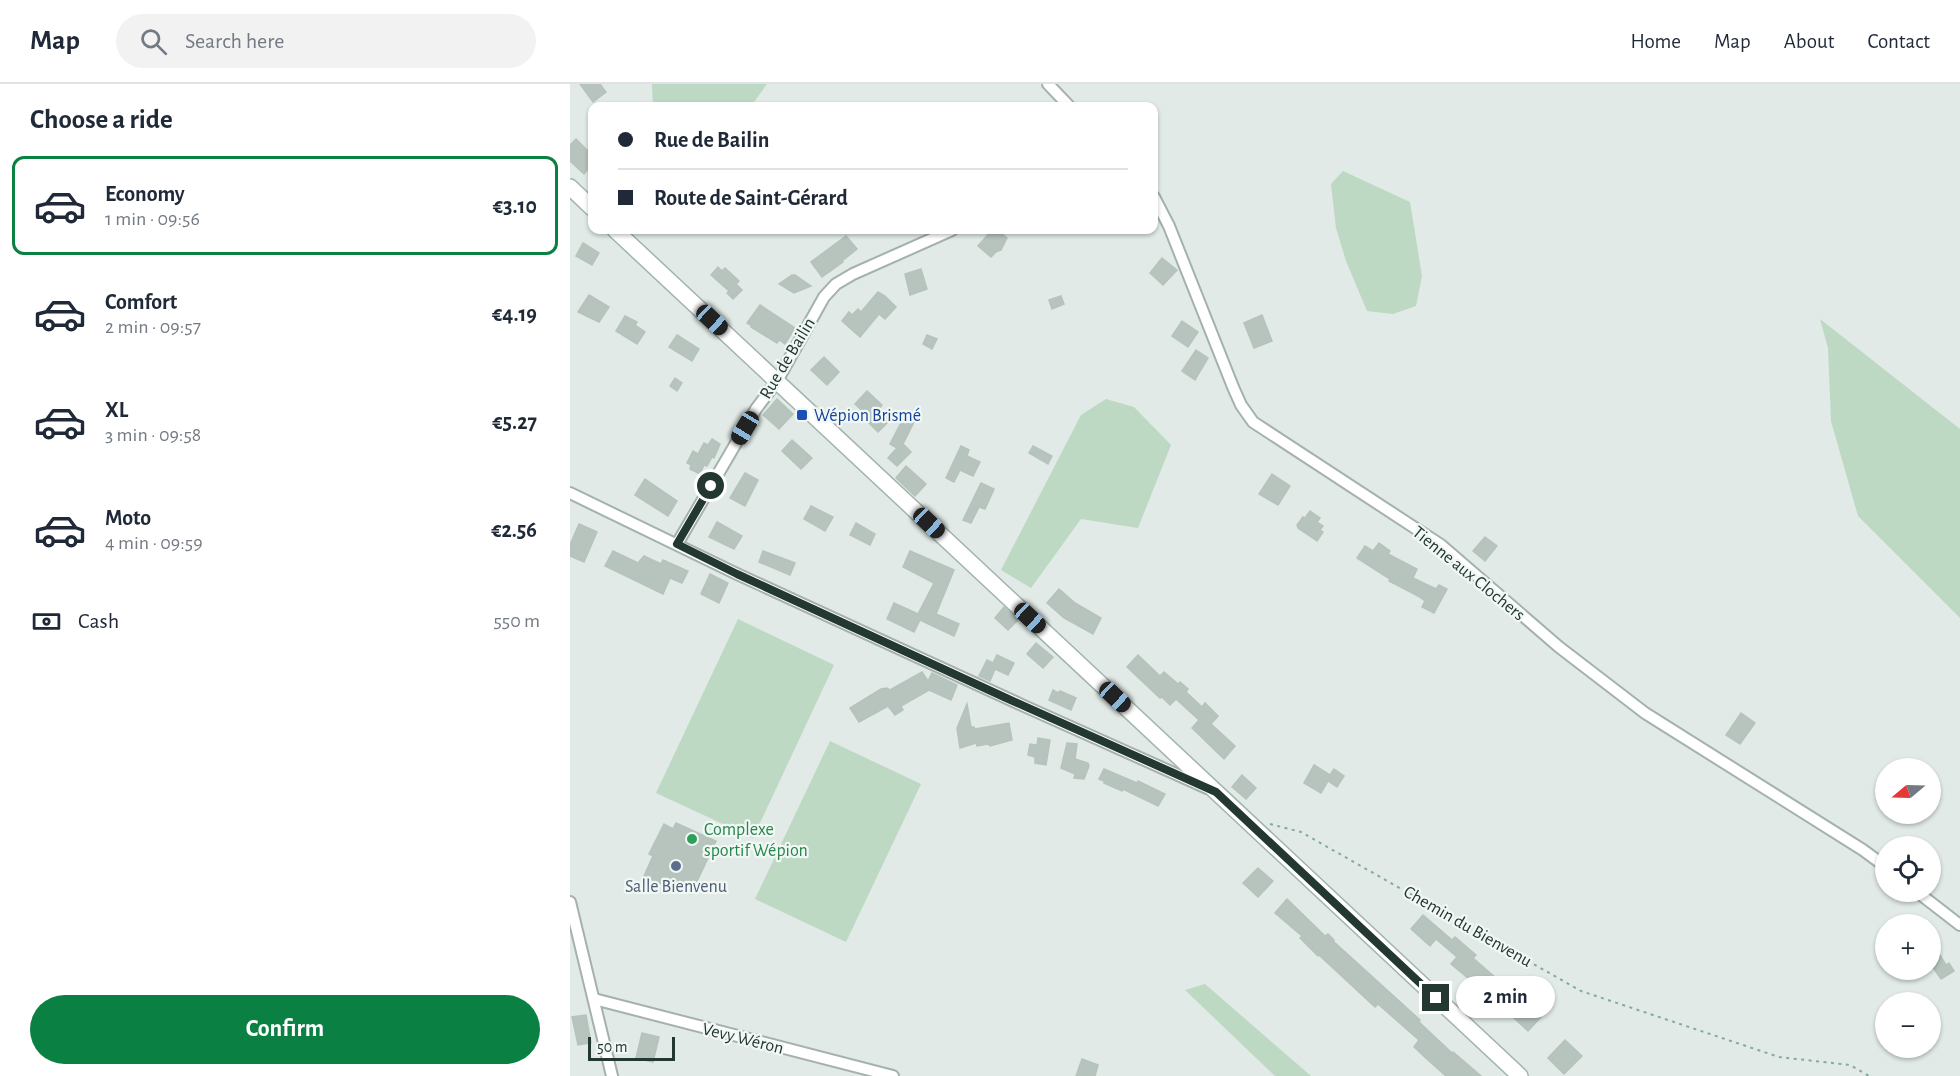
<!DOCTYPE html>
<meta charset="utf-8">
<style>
:root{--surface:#fff;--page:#f2f2f3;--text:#1f2937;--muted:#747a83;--line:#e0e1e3;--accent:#0b8043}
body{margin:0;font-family:"Alegreya Sans",sans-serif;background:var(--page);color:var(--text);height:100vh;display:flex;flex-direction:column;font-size:22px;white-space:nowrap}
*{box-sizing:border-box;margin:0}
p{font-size:20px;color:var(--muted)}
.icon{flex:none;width:33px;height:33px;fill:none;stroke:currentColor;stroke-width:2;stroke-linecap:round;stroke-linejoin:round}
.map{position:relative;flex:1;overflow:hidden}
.drawer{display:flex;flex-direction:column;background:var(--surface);width:570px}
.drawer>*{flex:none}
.banner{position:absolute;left:18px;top:18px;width:570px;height:132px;border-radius:12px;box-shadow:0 2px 4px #0004;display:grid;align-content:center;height:132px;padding:0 30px;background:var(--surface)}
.needle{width:39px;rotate:251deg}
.buttons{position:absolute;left:1305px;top:674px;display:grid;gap:12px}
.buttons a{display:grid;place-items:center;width:66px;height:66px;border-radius:50%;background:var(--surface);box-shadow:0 2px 4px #0004;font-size:30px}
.scale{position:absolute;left:18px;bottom:15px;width:87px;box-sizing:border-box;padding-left:6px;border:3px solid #243832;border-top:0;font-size:16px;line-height:21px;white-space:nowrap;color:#243832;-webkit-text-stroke:4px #f1f7f4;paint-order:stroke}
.end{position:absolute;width:27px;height:27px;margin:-14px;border:8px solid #243832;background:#fff;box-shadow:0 0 0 3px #fff}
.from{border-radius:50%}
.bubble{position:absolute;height:42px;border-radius:21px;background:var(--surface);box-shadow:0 2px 4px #0004;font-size:20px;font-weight:700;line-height:42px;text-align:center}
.car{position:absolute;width:18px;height:36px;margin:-18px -9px;border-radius:8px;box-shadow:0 0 4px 2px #0007;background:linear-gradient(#222 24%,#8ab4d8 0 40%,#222 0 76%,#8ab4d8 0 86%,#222 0)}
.banner b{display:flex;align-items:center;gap:21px;height:57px;font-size:22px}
.banner b+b{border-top:2px solid var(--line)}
.banner i{width:15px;height:15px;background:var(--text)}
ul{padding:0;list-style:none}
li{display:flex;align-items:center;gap:18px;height:99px;margin:0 12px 9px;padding:0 18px;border:3px solid transparent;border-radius:12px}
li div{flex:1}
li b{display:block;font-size:22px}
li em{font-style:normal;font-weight:700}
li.active{border-color:var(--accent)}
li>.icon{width:54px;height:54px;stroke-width:1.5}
h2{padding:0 30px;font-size:27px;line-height:72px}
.pay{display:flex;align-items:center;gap:15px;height:66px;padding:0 30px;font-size:22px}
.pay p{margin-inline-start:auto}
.button{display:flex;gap:12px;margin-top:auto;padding:12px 30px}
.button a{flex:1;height:69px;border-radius:36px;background:var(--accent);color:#fff;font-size:24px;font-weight:700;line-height:69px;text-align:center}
header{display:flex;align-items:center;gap:36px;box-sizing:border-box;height:84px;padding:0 30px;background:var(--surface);border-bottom:2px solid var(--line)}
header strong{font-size:28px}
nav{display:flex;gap:33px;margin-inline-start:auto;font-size:21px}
.search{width:420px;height:54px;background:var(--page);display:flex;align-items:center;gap:15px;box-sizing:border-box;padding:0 21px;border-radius:33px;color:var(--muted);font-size:22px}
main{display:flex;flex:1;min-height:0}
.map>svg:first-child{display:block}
</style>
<header>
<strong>Map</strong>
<div class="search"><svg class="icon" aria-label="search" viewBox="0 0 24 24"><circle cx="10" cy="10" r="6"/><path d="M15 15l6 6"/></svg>Search here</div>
<nav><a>Home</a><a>Map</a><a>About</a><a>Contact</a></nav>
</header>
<main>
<section class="drawer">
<h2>Choose a ride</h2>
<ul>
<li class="active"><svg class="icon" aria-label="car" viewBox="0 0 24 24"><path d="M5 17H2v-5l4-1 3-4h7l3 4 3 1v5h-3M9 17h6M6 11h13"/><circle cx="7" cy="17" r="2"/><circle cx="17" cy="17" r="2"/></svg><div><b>Economy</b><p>1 min · 09:56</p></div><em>€3.10</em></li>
<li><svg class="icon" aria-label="car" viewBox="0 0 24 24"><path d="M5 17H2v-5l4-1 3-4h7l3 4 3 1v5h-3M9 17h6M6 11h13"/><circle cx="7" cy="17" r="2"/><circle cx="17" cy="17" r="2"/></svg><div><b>Comfort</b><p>2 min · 09:57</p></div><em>€4.19</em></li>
<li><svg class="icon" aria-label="car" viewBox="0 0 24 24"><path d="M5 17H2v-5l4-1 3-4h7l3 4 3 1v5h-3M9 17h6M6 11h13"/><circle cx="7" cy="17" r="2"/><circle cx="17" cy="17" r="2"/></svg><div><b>XL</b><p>3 min · 09:58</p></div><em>€5.27</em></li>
<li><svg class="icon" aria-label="car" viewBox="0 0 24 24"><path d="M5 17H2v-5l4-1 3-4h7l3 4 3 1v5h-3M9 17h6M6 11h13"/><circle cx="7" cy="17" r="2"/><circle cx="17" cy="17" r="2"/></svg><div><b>Moto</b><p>4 min · 09:59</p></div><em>€2.56</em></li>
</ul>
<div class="pay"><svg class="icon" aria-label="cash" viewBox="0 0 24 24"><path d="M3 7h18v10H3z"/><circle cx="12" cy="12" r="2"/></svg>Cash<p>550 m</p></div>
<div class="button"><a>Confirm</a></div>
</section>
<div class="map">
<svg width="1390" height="992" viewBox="0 0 1390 992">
<rect width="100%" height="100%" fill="#e1eae6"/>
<g fill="#bdd9c3">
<polygon points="82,0 197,0 184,18 189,22 83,22"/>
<polygon points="773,87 840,118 852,192 846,222 823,230 797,227 776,177 766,144 761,100"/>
<polygon points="1250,235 1390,345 1390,534 1288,432 1261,337 1258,264"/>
<polygon points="536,315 564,323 601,361 568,444 511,435 461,504 431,486 511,331"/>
<polygon points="168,535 264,581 183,754 86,709"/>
<polygon points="260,657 351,700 276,858 185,815"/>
<polygon points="635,900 741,992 705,992 615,906"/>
</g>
<g fill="#b7c4be" stroke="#b5c3bc" stroke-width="1.5">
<polygon points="10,0 30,0 36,8 23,18"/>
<polygon points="6,55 22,71 22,81 14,90 0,77 0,61"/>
<polygon points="422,146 427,146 437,154 431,166 426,168 421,173 408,162"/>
<polygon points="276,152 287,165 272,177 273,178 252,193 241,178"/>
<polygon points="13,159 29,169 22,181 6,172"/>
<polygon points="592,174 607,186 593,201 580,189"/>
<polygon points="148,183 152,187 155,184 169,197 166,200 172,206 163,215 157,209 159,207 141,191"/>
<polygon points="351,185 357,205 340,211 335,190"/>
<polygon points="222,191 225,191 241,202 224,209 209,200"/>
<polygon points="308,208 315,212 326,223 315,235 309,230 290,253 272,237 279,228 282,231 288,225 291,228"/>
<polygon points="19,211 39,223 29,238 8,228"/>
<polygon points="491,212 494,220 482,225 479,216"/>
<polygon points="190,221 225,244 215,260 209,256 207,259 181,243 182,242 177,239"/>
<polygon points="692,231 702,257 684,264 674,239"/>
<polygon points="55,232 67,238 65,241 75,248 67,260 46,247"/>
<polygon points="612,237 628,248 618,263 602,252"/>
<polygon points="107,251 129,265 122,277 99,263"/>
<polygon points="357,251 367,255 362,265 353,260"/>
<polygon points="626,266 638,274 625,296 612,287"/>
<polygon points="254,273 269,288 257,301 241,286"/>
<polygon points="105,294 112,299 107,307 100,302"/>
<polygon points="297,307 312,321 309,325 320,336 308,348 297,337 299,333 285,320"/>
<polygon points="207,315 223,330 209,345 193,331"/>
<polygon points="334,333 344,338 333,360 341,368 327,382 318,374 327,364 320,360"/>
<polygon points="142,355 150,360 144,374 142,373 137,382 134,381 130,390 120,385 121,381 117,379 123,367 128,370 134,359 138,361"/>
<polygon points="222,356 242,374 231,385 212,367"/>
<polygon points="391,362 399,366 397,372 410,378 403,392 390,386 384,398 376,394"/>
<polygon points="463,362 482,372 478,380 459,369"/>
<polygon points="336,382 356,400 345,412 326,394"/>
<polygon points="175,389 188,396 175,422 160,414"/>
<polygon points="702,390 720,402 708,421 689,410"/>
<polygon points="75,395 107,417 98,432 65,411"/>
<polygon points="411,399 424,405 415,425 409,423 401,439 393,436"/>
<polygon points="241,422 263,433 255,447 234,435"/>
<polygon points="740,427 750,434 747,438 753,442 750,446 753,448 747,457 728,444 727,441 733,433 735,434"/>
<polygon points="147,438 172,452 164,465 139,453"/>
<polygon points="286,439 305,450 300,461 280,451"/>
<polygon points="9,440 27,448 14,478 0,472 0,461"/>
<polygon points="915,453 927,462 915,477 903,467"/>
<polygon points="809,459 820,467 818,470 847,485 843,494 866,505 869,501 877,505 864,529 852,523 855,517 848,512 819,497 820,495 787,474 795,462 803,467"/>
<polygon points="43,467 68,479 74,472 91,480 93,476 118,487 112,499 100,494 93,510 35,482"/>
<polygon points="193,467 225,479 220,491 189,478"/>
<polygon points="340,467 384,486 366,530 389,540 384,552 350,536 344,548 317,535 324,519 348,530 364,499 333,483"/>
<polygon points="140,490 158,499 149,519 131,510"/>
<polygon points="489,505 505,519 531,534 523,550 494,534 477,519"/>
<polygon points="434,523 448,536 438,546 425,534"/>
<polygon points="466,559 483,573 473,584 457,570"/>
<polygon points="427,571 444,579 438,591 425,585 420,597 409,592 417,576 423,579"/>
<polygon points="568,571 590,592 594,588 608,600 610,598 618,605 616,608 632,623 635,619 648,632 641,640 665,662 654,675 622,644 629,636 606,615 600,621 592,613 590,614 557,583"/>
<polygon points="352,588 358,597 362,589 387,601 381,616 359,606 331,622 333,626 325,631 318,622 289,638 280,624 311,605 317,604 320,606"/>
<polygon points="483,606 488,609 490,607 506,614 501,626 479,616"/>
<polygon points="397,620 401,643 404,643 405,645 439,639 442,656 420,662 418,660 407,662 406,659 390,664 387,644"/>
<polygon points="1171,629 1185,639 1170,660 1156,651"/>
<polygon points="468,654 480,656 476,681 465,679 465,673 458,671 460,660 467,661"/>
<polygon points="497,659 507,660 505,675 518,679 519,682 514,695 504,694 505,690 491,684"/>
<polygon points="744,681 760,691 764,685 774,692 767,703 758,697 751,709 734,699"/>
<polygon points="534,685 567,699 568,697 595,710 588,722 553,705 552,707 534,699 534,697 529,695"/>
<polygon points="672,691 686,704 676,715 662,703"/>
<polygon points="106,739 146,757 121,810 103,801 101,804 74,792 83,772 79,770 94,740 103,745"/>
<polygon points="688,784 703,797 688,813 673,799"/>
<polygon points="717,815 755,852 758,850 764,856 763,857 850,936 849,938 882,969 883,968 911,992 876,992 859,977 844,963 849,956 808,920 805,923 749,871 748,872 730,854 732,852 705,829"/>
<polygon points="853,831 882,856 885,853 906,871 903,874 934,901 923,915 881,880 887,873 866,855 860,862 841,845"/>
<polygon points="1360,855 1376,881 1379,879 1384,887 1371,895 1360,879"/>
<polygon points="956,916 972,932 958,947 941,931"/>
<polygon points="16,931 21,959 8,961 2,933"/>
<polygon points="72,949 89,953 83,978 66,974"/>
<polygon points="995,956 1012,972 994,990 978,974"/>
<polygon points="512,975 528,981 525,992 506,992"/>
</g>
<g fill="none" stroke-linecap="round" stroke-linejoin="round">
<g stroke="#a5b1ac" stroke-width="14">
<g id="minor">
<polyline points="478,0 499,22"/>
<polyline points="584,113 599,142 663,303 671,321 683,338 871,461 989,563 1075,629 1293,766 1316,783"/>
<polyline points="0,409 167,490 454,622 637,704"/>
<polyline points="107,460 186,325 207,297 254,213 266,200 283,190 382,146"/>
<polyline points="1346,807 1390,841"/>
<polyline points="0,818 42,992"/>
<polyline points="24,915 323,992"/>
</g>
</g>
<g stroke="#a2b4ad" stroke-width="18">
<g id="secondary">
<polyline points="0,103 22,124"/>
<polyline points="45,146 950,992"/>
</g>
</g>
<polyline stroke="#85aa9c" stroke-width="2" stroke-dasharray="3 4.5" stroke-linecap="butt" points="700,740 731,748 1011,907 1209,973 1280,981 1299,992"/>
<use href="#minor" stroke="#fff" stroke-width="10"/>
<use href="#secondary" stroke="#fff" stroke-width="15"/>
</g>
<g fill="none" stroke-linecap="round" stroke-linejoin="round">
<polyline stroke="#243832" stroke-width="8" points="141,402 107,460 167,490 434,613 646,708 866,914"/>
</g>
<rect fill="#1a4fb4" stroke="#f1f7f4" stroke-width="2" x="226" y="325" width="12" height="12" rx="3"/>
<circle fill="#2e9e5b" stroke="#f1f7f4" stroke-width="2" cx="122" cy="755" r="6"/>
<circle fill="#5c6f8a" stroke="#f1f7f4" stroke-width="2" cx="106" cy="782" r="6"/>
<g text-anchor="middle" stroke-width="4.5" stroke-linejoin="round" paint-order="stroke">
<g font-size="18" fill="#243832" stroke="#f1f7f4">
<text transform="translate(217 274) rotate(-59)" y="6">Rue de Bailin</text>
<text transform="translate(899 489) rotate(39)" y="6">Tienne aux Clochers</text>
<text transform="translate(898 842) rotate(30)" y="6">Chemin du Bienvenu</text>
<text transform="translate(173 954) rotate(14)" y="6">Vevy Wéron</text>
</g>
<g font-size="18" fill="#164399" stroke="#f1f7f4" text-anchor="start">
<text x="244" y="337">Wépion Brismé</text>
</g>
<g font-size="18" fill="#27864d" stroke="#f1f7f4" text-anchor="start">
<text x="134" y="751">Complexe<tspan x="134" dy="21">sportif Wépion</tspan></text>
</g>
<g font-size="18" fill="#4e5e75" stroke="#f1f7f4">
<text x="106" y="808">Salle Bienvenu</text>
</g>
</g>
</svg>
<div class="buttons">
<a><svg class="needle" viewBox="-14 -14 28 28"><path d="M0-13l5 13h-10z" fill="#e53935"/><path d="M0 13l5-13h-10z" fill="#747a83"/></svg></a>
<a><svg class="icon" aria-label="locate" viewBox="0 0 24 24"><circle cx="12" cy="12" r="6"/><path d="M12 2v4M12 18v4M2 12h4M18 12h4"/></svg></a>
<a>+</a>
<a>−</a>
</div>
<div class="scale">50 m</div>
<i class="end from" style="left:141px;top:402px"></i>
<i class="end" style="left:866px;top:914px"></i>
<div class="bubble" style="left:886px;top:892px;width:99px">2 min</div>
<i class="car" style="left:142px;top:236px;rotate:133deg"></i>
<i class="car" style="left:175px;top:344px;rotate:211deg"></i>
<i class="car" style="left:359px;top:439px;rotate:133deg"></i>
<i class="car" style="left:460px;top:534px;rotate:133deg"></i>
<i class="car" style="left:545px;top:613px;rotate:133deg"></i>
<div class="banner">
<b><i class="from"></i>Rue de Bailin</b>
<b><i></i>Route de Saint-Gérard</b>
</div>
</div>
</main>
